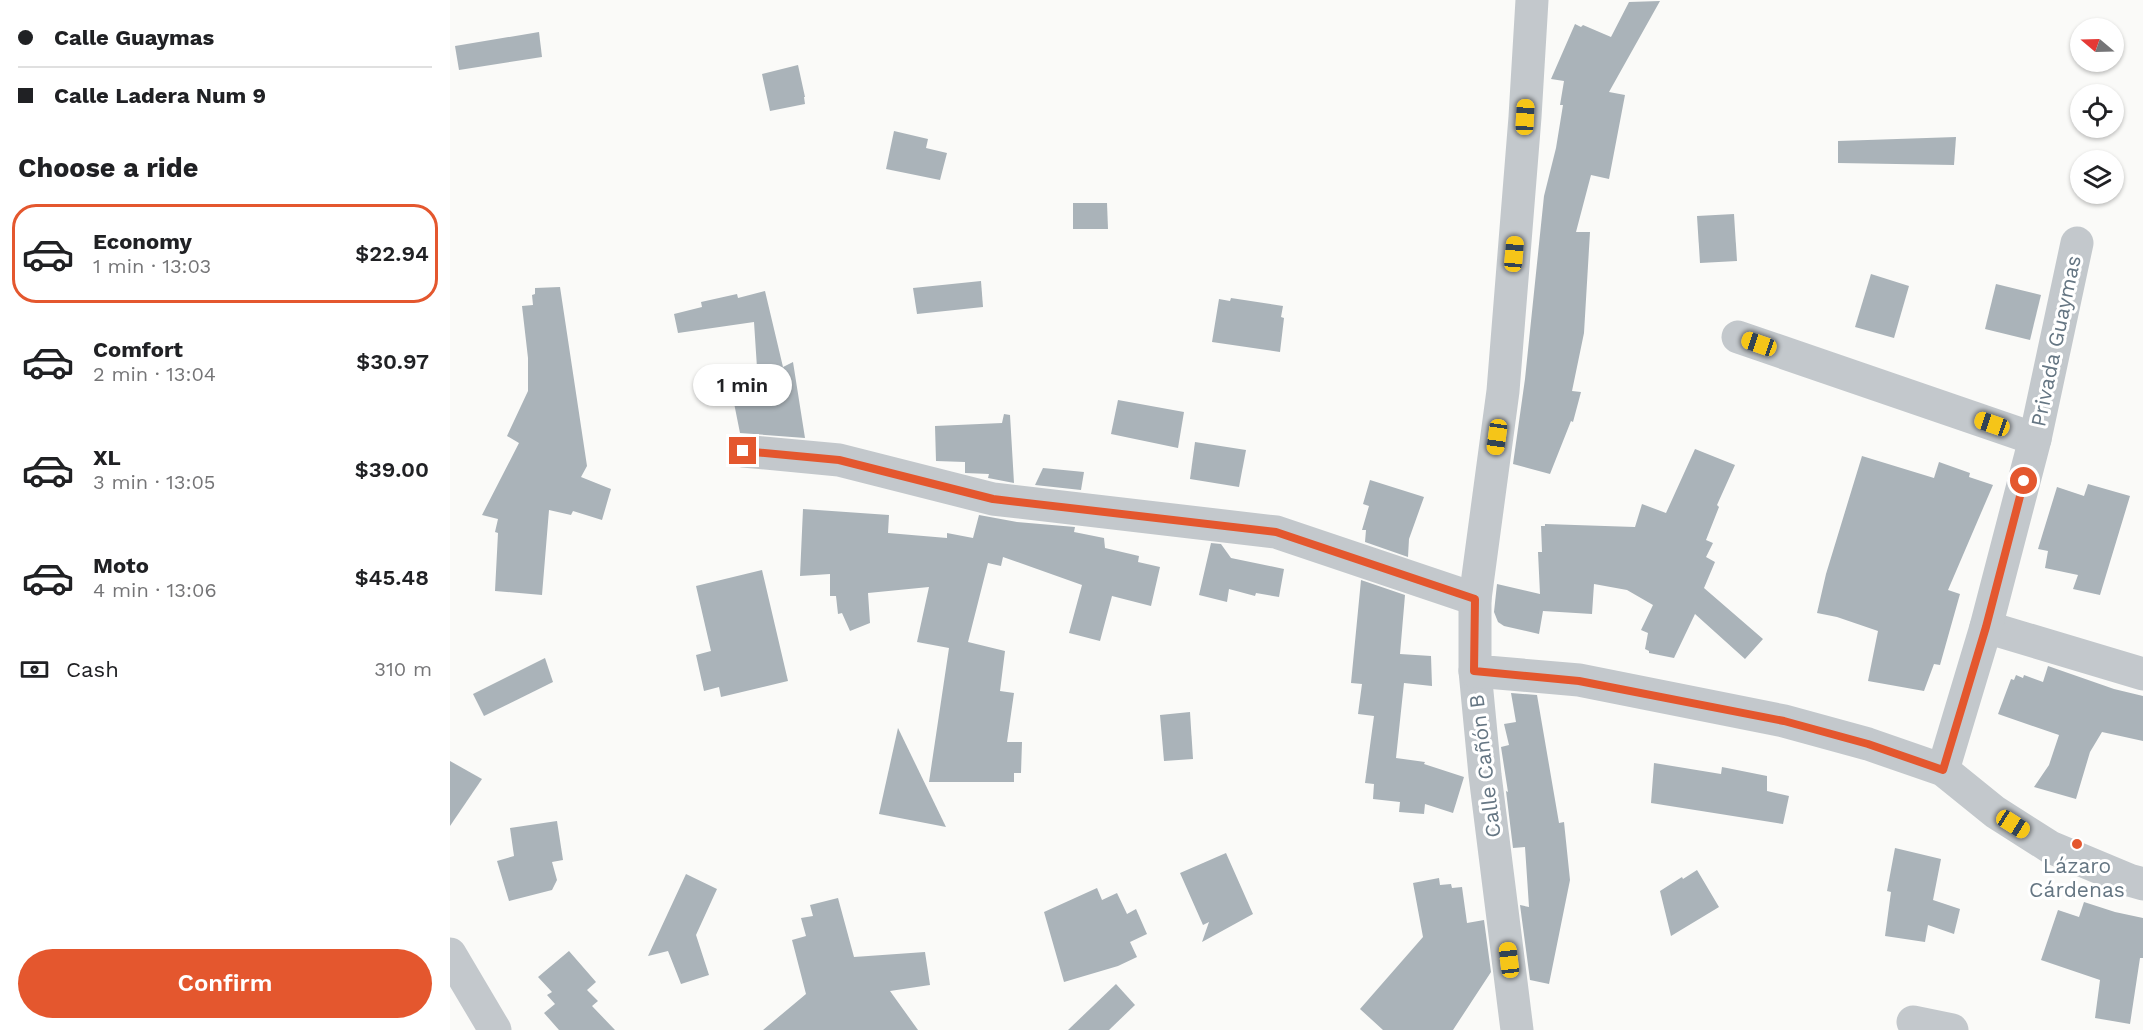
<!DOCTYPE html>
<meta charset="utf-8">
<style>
:root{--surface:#fff;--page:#f6f6f6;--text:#202124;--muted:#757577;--line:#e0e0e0;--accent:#e4572e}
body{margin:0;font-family:"Work Sans",sans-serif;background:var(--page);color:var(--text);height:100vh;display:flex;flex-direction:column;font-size:22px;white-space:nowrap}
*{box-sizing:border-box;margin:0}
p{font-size:20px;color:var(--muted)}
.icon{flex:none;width:33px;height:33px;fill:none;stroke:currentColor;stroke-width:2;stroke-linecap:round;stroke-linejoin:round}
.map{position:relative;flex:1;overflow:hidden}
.side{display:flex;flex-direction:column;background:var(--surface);width:450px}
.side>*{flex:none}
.banner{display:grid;align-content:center;height:132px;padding:0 18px;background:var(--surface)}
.needle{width:39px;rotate:289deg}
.tools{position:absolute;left:1620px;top:18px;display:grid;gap:12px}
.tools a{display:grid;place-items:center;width:54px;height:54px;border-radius:50%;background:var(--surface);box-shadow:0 2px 4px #0004;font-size:30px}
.end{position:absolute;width:27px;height:27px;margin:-14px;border:8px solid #e4572e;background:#fff;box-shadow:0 0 0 3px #fff}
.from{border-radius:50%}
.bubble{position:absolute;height:42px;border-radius:21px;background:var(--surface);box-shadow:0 2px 4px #0004;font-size:20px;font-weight:600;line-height:42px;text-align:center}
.car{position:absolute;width:18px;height:36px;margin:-18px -9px;border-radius:8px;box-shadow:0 0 4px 2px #0007;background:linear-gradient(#f5c518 24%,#345 0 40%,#f5c518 0 76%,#345 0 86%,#f5c518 0)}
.banner b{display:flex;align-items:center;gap:21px;height:57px;font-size:22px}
.banner b+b{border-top:2px solid var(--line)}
.banner i{width:15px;height:15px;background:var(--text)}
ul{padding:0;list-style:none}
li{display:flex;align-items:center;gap:18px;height:99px;margin:0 12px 9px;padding:0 6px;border:3px solid transparent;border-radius:24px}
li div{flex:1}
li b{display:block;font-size:22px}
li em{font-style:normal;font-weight:600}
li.on{border-color:var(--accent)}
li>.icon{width:54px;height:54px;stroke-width:1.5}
h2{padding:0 18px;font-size:27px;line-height:72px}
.pay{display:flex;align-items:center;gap:15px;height:66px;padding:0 18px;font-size:22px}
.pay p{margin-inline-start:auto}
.primary-button{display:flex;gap:12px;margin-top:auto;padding:12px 18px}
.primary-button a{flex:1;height:69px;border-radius:36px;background:var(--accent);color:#fff;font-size:24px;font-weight:600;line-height:69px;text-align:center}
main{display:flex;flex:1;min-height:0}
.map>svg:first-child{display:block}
</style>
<main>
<section class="side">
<div class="banner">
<b><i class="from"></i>Calle Guaymas</b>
<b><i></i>Calle Ladera Num 9</b>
</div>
<h2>Choose a ride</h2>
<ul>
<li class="on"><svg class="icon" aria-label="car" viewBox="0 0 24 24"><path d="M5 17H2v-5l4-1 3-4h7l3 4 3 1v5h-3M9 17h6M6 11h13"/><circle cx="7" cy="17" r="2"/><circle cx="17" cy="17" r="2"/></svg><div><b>Economy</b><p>1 min · 13:03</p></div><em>$22.94</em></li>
<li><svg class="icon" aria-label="car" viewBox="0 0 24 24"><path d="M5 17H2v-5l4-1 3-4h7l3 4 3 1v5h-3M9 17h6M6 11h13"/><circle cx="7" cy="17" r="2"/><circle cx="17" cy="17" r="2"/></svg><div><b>Comfort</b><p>2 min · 13:04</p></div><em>$30.97</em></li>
<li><svg class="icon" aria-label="car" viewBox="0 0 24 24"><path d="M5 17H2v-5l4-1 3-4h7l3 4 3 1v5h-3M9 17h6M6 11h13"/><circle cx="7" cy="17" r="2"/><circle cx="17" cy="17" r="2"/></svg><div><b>XL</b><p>3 min · 13:05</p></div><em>$39.00</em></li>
<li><svg class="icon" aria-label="car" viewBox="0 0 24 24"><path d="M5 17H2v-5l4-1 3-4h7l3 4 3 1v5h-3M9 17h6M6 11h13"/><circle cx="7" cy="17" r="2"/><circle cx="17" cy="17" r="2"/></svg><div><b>Moto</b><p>4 min · 13:06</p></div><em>$45.48</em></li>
</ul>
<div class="pay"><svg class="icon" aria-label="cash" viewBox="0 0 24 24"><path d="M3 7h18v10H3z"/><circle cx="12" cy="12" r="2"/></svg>Cash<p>310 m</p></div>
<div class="primary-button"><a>Confirm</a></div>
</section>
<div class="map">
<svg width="1693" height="1030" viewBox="0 0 1693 1030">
<rect width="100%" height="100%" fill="#fafaf8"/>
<g fill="#aab3b9">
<polygon points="1210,1 1159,92 1175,95 1159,179 1141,175 1126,232 1140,232 1134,333 1122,391 1131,392 1123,422 1121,421 1100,474 1063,464 1075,379 1094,196 1106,148 1113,105 1110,105 1114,81 1101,79 1125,24 1131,27 1133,25 1161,37 1179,2"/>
<polygon points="89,32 92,57 9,70 5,46"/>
<polygon points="348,65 355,97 354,97 355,104 320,111 312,74"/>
<polygon points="444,131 478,139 476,148 497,153 490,180 436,169"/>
<polygon points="1506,137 1504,165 1388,163 1388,141"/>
<polygon points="623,203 657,203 658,229 623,229"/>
<polygon points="1284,214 1287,261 1250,263 1247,216"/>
<polygon points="1421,274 1459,286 1444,338 1405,327"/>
<polygon points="531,281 533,307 467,314 463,288"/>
<polygon points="1546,284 1591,295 1580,340 1535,329"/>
<polygon points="110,287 137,466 131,477 161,489 152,520 123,511 121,515 99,510 92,595 45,591 48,533 45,532 48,519 32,515 69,443 57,436 78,391 78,358 72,306 83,305 82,295 85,294 85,288"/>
<polygon points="315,291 333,367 343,362 355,438 290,433 281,388 308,383 304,322 228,333 224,314 252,307 251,302 287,294 288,298"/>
<polygon points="781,298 833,306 831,317 834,318 830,352 762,342 769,299 780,301"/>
<polygon points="668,400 734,412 728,448 661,434"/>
<polygon points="554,414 560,415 564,483 538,478 539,474 515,473 515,462 486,461 485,426 552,423"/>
<polygon points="745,442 796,450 789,487 740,479"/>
<polygon points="1245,449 1285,465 1267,505 1269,507 1256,540 1263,543 1256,557 1265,562 1254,588 1313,639 1295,659 1245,614 1224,658 1199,653 1199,651 1195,649 1198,633 1191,630 1203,605 1177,590 1144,584 1142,614 1093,611 1089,634 1054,626 1048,622 1044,612 1047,584 1090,594 1088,552 1092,552 1091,526 1095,526 1095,524 1185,527 1192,504 1216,513"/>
<polygon points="1412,456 1484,478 1489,462 1520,473 1519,477 1543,485 1498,590 1510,594 1490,665 1484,664 1474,691 1418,681 1428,631 1387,617 1367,613 1376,574"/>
<polygon points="593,468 634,472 631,490 585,485"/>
<polygon points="920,480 974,497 959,539 958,557 915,542 916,530 912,530 919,506 913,504"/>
<polygon points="1638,484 1680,496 1650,595 1623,589 1628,575 1595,568 1598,551 1588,549 1607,487 1634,496"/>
<polygon points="353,509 439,515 438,533 497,538 497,533 523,538 529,515 567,522 625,527 624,532 654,538 655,548 689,556 688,562 710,567 701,606 662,596 650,641 619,633 632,585 553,557 551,566 538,563 518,642 555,651 550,691 564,693 557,742 572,742 571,773 564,773 564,782 479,782 499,648 467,642 479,587 418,593 420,623 400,631 392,613 388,614 386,596 380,596 380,574 350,576"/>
<polygon points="761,543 771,544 781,558 834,569 829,597 806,593 805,596 779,589 777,602 749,595"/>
<polygon points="312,570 338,681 271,697 269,687 254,691 246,655 261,651 246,586"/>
<polygon points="911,580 955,595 950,654 981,656 982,686 954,683 946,758 975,762 974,764 1014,777 1003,813 975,804 974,814 949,812 950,802 923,799 924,784 915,783 924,716 908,714 912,684 901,683"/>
<polygon points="95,658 103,682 34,716 23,694"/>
<polygon points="1598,666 1664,689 1693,696 1693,741 1652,732 1640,752 1626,799 1584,787 1599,765 1609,735 1548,714 1561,679 1564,680 1566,675 1573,678 1574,675 1593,682"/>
<polygon points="1061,693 1087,695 1109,823 1114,822 1120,880 1099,984 1080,980 1070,905 1079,907 1075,847 1063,848 1056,791 1058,792 1051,747 1059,745 1054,724 1066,722"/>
<polygon points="740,712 743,759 714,761 710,715"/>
<polygon points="448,728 496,827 429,814"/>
<polygon points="0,761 32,779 0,826"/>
<polygon points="1204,763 1271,774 1272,767 1317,776 1317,791 1339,796 1333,824 1201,803"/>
<polygon points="107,821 113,860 102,862 107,880 102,890 59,901 47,861 64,856 60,828"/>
<polygon points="1445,848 1491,859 1483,900 1510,909 1504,934 1478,925 1475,942 1435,936 1441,892 1437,891"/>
<polygon points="776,853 803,914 752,942 759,922 753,925 730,873"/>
<polygon points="1247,870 1269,907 1221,936 1210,891 1232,877 1233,879"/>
<polygon points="236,874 267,889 246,935 259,975 231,984 218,951 198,956"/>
<polygon points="989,878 990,885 1001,884 1002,888 1012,887 1017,923 1034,920 1041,972 1003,1030 933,1030 910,1009 973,937 963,883"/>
<polygon points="647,888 652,900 667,893 677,914 686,909 697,934 680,942 687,957 668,966 614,982 594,912"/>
<polygon points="388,898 404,957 475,952 480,985 440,991 468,1030 313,1030 356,994 342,940 356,936 351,918 363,916 360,905"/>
<polygon points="1634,902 1665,912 1693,918 1693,958 1690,958 1680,1024 1645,1018 1650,980 1591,960 1608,910 1629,917"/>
<polygon points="119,951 146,982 137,990 148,1001 142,1006 165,1030 109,1030 94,1013 105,1004 97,995 102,992 88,977"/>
<polygon points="666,984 685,1005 659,1030 618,1030"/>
</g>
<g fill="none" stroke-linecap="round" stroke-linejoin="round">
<g stroke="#c3c8cc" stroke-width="33">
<polyline points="1288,337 1585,439"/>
<polyline points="293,451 389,460 543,499 826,532 1025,599"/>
<polyline points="1536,627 1693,674"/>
<polyline points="1025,671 1035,775 1067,1030"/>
<polyline points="1493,770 1536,627 1585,439 1627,243"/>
<polyline points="0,954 45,1030"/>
<polyline points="1463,1022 1502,1030"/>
</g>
<polyline stroke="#c3c8cc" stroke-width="33" points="1082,0 1075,117 1053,391 1025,599 1025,671 1129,680 1334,721 1418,744 1493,770 1545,812 1600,847 1679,880 1693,884"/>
</g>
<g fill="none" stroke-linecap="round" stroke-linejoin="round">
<polyline stroke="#e4572e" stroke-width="8" points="293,451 389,460 543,499 826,532 1025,599 1024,671 1129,681 1334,721 1418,744 1493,770 1536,627 1574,481"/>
</g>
<circle fill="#e4572e" stroke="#fff" stroke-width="2" cx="1627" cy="844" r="6"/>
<g text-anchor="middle" stroke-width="6" stroke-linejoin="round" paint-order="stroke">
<g font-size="21" fill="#657683" stroke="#fff">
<text transform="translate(1606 341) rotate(-78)" y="7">Privada Guaymas</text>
<text transform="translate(1035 766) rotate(-97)" y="7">Calle Cañón B</text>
</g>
<g font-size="21" fill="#657683" stroke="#fff">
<text x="1627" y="873">Lázaro<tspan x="1627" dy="24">Cárdenas</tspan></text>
</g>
</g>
</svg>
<div class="tools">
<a><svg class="needle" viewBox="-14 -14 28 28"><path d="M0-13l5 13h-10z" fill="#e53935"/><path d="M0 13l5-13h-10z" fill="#757577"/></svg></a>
<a><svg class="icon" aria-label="locate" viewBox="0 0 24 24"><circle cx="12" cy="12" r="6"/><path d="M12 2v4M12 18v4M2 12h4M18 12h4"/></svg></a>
<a><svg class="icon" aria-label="layers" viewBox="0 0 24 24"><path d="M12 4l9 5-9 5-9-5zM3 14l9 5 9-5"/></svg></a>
</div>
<i class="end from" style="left:1574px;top:481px"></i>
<i class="end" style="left:293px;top:451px"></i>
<div class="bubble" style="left:243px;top:364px;width:99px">1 min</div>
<i class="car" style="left:1075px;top:117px;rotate:3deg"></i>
<i class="car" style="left:1064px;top:254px;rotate:5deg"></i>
<i class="car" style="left:1309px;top:344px;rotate:289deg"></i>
<i class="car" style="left:1542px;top:424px;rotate:289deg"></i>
<i class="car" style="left:1047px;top:437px;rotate:188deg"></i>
<i class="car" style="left:1563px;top:824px;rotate:122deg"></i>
<i class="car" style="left:1059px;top:960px;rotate:353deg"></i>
</div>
</main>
